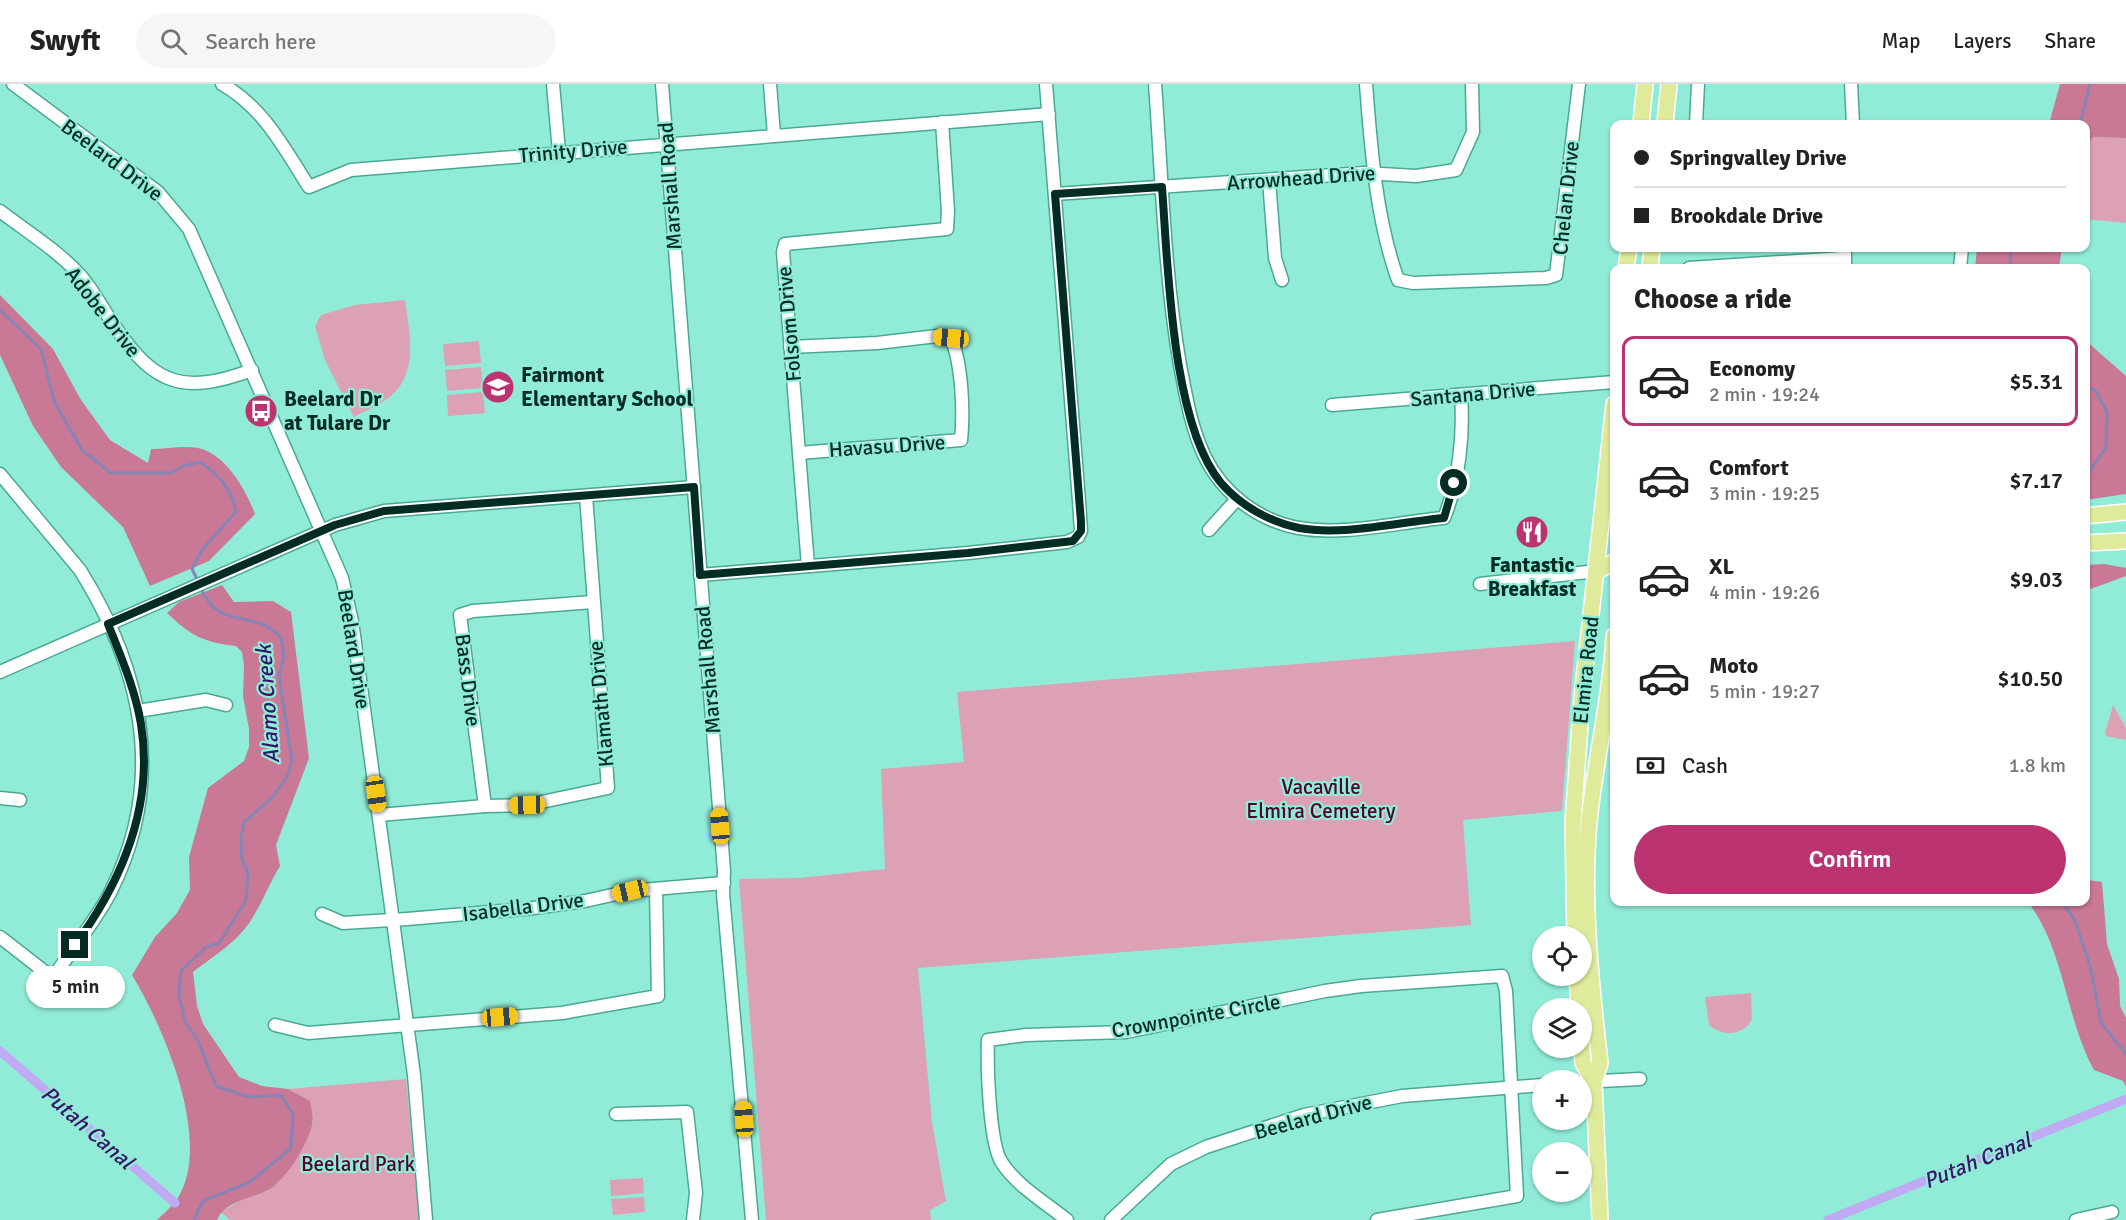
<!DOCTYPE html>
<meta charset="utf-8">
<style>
:root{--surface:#fff;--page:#f6f6f6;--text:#222;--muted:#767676;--line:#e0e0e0;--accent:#bc3371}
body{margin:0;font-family:Signika,sans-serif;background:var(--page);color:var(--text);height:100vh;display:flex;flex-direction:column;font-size:22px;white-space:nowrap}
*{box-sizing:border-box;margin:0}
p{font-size:20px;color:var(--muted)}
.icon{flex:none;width:33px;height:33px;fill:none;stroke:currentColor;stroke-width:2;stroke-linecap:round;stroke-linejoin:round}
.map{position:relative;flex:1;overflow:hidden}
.panel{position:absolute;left:1610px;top:180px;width:480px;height:642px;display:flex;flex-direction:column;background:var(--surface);border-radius:12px;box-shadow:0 2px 4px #0004}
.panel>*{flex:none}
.banner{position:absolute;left:1610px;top:36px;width:480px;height:132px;border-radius:12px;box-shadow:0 2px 4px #0004;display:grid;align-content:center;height:132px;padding:0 24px;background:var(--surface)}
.tools{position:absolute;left:1532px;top:842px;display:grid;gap:12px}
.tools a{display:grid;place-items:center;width:60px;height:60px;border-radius:50%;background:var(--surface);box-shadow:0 2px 4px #0004;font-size:30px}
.end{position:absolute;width:27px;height:27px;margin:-14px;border:8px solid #022c24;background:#fff;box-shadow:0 0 0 3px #fff}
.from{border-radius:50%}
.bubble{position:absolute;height:42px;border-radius:21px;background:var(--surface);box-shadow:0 2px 4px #0004;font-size:20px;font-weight:600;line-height:42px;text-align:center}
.car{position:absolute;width:18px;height:36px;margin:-18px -9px;border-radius:8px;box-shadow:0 0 4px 2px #0007;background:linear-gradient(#f5c518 24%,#345 0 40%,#f5c518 0 76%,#345 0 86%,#f5c518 0)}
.banner b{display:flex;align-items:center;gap:21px;height:57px;font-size:22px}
.banner b+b{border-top:2px solid var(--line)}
.banner i{width:15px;height:15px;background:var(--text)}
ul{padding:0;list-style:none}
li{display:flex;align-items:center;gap:18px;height:90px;margin:0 12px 9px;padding:0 12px;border:3px solid transparent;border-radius:12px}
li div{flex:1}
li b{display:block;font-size:22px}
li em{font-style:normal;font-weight:600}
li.selected{border-color:var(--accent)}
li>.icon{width:54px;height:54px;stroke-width:1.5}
h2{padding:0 24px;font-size:27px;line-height:72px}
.pay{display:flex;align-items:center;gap:15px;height:66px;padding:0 24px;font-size:22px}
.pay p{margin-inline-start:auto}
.button{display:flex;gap:12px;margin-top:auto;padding:12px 24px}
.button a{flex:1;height:69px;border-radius:36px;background:var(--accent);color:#fff;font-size:24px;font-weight:600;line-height:69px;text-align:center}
header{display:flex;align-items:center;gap:36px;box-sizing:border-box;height:84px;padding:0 30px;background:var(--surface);border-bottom:2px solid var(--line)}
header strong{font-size:28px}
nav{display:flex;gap:33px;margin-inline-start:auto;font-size:21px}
.search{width:420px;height:54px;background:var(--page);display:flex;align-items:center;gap:15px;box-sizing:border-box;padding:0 21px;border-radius:33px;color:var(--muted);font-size:22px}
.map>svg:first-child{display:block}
</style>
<header>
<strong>Swyft</strong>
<div class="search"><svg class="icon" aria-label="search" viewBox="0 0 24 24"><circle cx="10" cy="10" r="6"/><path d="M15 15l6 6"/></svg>Search here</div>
<nav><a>Map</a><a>Layers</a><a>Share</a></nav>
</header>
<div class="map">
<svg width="2126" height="1136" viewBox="0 0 2126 1136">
<rect width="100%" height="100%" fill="#91ecd7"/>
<g fill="#dda1b5">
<polygon points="2093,53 2126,54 2126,139 2085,135 2085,64"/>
<path d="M405 216C409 245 418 285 395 308 385 319 366 326 354 333L325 276 315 242 321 231 355 221Z"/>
<polygon points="479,257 481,279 445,282 443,260"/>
<polygon points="481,283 483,304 447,307 445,286"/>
<polygon points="483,308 485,329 448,332 447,311"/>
<polygon points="1575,557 1562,727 1463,736 1471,841 918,884 932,1038 946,1117 930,1126 931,1136 766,1136 739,795 799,794 885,785 881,685 964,678 957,608"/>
<polygon points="2113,621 2126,644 2126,656 2106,652 2105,649"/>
<path d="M1751 909 1752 935C1744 952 1722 953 1709 941L1705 913Z"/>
<polygon points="406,995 419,1136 230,1136 221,1128 241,1116 267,1107 313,1039 310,1018 288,1005"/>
<polygon points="643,1094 644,1109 611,1112 610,1096"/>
<polygon points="644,1113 645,1128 613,1131 611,1115"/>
</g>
<g fill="#c97895">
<polygon points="2060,0 2126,0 2126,54 2093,53 2085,64 2085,40 2049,40"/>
<polygon points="1977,164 2062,164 2059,184 1975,184"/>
<path d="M0 211 53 265 81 316 110 356 148 379 151 365C165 365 184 361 198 364 226 370 246 406 255 430L209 477 150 502 123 443 61 383 33 342 0 271Z"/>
<polygon points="2085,256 2126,292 2126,410 2085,416"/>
<polygon points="2104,480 2126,484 2126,492 2085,507 2085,481"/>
<path d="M222 501 234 518 273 517 291 528 309 674 276 761 280 782C270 798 263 817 253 833 239 857 215 871 193 888L197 922 203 940 239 993 262 1002 288 1005 310 1017C311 1024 314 1034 312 1041 307 1062 284 1100 264 1108 248 1115 225 1118 217 1136H157C164 1129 174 1121 179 1112 212 1055 163 942 132 891L155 853 177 829 190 806 189 773 208 704 244 677 249 663V645L243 612 244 581 242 568 236 562C203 558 191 552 167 529L179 518Z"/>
<path d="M2085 775 2087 796 2102 798 2107 860 2119 895 2120 922 2126 934V1003L2123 997 2094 986C2065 933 2065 867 2028 818H2085Z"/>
</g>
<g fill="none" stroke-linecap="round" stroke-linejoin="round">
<g stroke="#8784b6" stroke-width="3">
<polyline points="2080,40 2090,0"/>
<polyline points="2010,184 2011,164"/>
<path d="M0 226 41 265 54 317 82 366 111 389H171L183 382 200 378C219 391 232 405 236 428L201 467 192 485 198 497"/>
<polyline points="2085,304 2095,306 2107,328 2106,364 2085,394"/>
<polyline points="2062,818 2075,836 2091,885 2101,939 2126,970"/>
<path d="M194 1136 203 1117 250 1098 291 1064 293 1030 281 1011 249 1013 216 1002 198 957 185 938 179 911 181 887 206 863 219 859 246 817 248 788 242 776 241 755 244 738 273 713 287 693 292 676 279 592 284 573 281 553C275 549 269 542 262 540 232 530 216 537 200 503"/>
</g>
<g stroke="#c0aaf4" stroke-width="9">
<polyline points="0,967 175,1119"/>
<polyline points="1828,1136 2126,1015"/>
</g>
<g stroke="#4ba894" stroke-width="15">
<g id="minor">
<polyline points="13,0 158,108 189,145 342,494 352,537 414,991 426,1136"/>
<path d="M222 0C264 24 284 64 309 103L351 86 1049 30"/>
<polyline points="553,0 559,68"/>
<polyline points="662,0 724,787 723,810 752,1136"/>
<polyline points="770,0 774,51"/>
<path d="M1155 0C1162 94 1164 188 1180 281 1186 312 1191 344 1205 373 1223 410 1259 437 1299 444 1346 452 1398 438 1444 434 1459 397 1464 351 1461 311"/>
<path d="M1366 0C1371 65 1376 135 1398 196L1413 199 1546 194 1556 191 1579 0"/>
<polyline points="1851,0 1853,40"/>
<polyline points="1696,40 1698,0"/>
<polyline points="1269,96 1275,174 1282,196"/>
<polyline points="1055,110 1364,89 1416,92 1456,86 1473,48 1472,0"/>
<path d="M0 127C26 147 57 166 80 191 91 203 99 218 108 232 150 297 177 314 252 286"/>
<polyline points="1845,164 1845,184"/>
<polyline points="1689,184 1844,174"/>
<polyline points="1960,184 1962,164"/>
<path d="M790 263 877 259 937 252 951 254C962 280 964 328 961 356L799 369"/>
<polyline points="1332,321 1614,298"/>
<path d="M0 390 80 486C143 587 166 697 111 807 96 837 73 863 55 891L45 888 0 853"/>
<polyline points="1209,446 1237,415"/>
<polyline points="808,482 783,168 785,160 947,145 948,127 942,38"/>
<polyline points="700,491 968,469 1067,458 1078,453 1081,447 1079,417 1046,0"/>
<polyline points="1480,500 1597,487"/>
<polyline points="0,588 335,441 384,427 694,403"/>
<polyline points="138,627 206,616 226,621"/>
<polyline points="0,714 20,716"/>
<polyline points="485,722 460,531 473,527 593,518"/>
<polyline points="379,731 485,722 527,721 608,704 586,412"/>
<polyline points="322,830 343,839 407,835 526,825 585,817 630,807 724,799"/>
<polyline points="275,941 308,949 562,929 658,912 656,805"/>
<polyline points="1581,998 1640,995"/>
<polyline points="616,1030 687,1028 696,1109 693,1136"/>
<path d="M1067 1136C1046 1119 1017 1102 1002 1079 989 1060 987 980 988 956L1026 951 1126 948 1325 907 1361 902 1502 892 1506 907 1517 1112 1377 1136"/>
<polyline points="1111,1136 1171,1080 1206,1063 1304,1031 1402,1012 1542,1001"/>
<polyline points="2076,1136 2112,1128"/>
</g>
</g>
<g stroke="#fff" stroke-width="18">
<g id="major">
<polyline points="1641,40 1645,0"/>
<polyline points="1665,40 1669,0"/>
<polyline points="1626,184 1629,164"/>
<polyline points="1650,184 1652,164"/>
<polyline points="2085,432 2126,428"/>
<polyline points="2085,459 2126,457"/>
<polyline points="1597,487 1614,478"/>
<polyline points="1575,852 1573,739 1582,613 1614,320"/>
<polyline points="1577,891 1579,924"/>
<polyline points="1581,952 1583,979 1594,998"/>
<path d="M1600 1136 1594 998 1600 979C1591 900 1582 817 1589 738 1595 675 1611 614 1614 552"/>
</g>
</g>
<use href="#minor" stroke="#fff" stroke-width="12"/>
<use href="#major" stroke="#dfeb9a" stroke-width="15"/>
</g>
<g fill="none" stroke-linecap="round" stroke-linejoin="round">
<path stroke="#022c24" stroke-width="8" d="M75 861C122 797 154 721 141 640 135 605 121 573 108 540L335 441 384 427 694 403 700 491 968 469 1073 457 1081 447V438L1055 110 1162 103C1168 180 1171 339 1221 399 1241 422 1270 438 1299 444 1343 452 1399 438 1444 434L1454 399"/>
</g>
<defs>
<g id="school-disc" transform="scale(1.725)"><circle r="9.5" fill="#bc3371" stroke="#91ecd7"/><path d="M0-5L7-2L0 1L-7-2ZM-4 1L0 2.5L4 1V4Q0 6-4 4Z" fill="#fff"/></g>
<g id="bus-disc" transform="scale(1.725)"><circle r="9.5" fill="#bc3371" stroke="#91ecd7"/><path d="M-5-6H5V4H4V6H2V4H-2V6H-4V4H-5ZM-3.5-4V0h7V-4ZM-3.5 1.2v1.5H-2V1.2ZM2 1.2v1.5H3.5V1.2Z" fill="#fff"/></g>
<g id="restaurant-disc" transform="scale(1.725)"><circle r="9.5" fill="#bc3371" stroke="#91ecd7"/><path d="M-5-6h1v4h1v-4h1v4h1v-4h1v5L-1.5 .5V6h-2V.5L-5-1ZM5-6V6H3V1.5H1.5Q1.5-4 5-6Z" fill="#fff"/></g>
</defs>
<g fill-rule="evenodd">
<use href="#school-disc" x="498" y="303"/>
<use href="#bus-disc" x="261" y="327"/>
<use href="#restaurant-disc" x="1532" y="448"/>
</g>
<g text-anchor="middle" stroke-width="4.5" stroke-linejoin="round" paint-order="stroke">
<g font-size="21" fill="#022c24" stroke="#91ecd7">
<text transform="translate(573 67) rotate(-5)" y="7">Trinity Drive</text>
<text transform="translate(112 76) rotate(37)" y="7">Beelard Drive</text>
<text transform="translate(1301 94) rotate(-4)" y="7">Arrowhead Drive</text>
<text transform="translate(670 102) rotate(-94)" y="7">Marshall Road</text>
<text transform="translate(1566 114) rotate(-84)" y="7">Chelan Drive</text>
<text transform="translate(103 228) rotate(52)" y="7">Adobe Drive</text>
<text transform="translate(789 240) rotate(-95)" y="7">Folsom Drive</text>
<text transform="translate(1473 310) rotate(-5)" y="7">Santana Drive</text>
<text transform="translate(887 362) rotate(-4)" y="7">Havasu Drive</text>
<text transform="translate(354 565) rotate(81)" y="7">Beelard Drive</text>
<text transform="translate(708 586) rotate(-95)" y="7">Marshall Road</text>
<text transform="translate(1586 586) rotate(-84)" y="7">Elmira Road</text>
<text transform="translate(468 596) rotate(83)" y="7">Bass Drive</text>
<text transform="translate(601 620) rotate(-95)" y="7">Klamath Drive</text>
<text transform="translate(523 823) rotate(-7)" y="7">Isabella Drive</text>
<text transform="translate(1196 932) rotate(-10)" y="7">Crownpointe Circle</text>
<text transform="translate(1313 1033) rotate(-15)" y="7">Beelard Drive</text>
</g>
<g font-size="21" font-weight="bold" fill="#022c24" stroke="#91ecd7" text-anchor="start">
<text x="521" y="298">Fairmont<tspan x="521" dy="24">Elementary School</tspan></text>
<text x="284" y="322">Beelard Dr<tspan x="284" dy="24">at Tulare Dr</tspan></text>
<text x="1532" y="488" text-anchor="middle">Fantastic<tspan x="1532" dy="24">Breakfast</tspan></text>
</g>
<g font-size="21" fill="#4f042a" stroke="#91ecd7">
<text x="1321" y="710">Vacaville<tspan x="1321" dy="24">Elmira Cemetery</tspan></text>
<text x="358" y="1087">Beelard Park</text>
</g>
<g font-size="22" font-style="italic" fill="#391469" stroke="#91ecd7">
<text transform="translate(267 620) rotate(-94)" y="8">Alamo Creek</text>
<text transform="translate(88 1043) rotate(41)" y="8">Putah Canal</text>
<text transform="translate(1977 1076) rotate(-22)" y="8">Putah Canal</text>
</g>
</g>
</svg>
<div class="tools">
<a><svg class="icon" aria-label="locate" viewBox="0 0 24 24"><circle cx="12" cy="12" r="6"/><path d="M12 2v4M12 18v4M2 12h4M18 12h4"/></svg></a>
<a><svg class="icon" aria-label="layers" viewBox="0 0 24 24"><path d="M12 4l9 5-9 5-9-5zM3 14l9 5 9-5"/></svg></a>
<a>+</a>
<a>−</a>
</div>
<i class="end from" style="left:1454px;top:399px"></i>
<i class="end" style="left:75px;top:861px"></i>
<div class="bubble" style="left:26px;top:882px;width:99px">5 min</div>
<i class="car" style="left:951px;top:254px;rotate:275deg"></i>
<i class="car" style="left:376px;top:710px;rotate:172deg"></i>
<i class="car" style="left:527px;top:721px;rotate:269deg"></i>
<i class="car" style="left:720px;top:742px;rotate:355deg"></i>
<i class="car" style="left:630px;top:807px;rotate:257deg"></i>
<i class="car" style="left:500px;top:933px;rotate:85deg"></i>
<i class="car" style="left:744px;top:1035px;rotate:356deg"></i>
<div class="banner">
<b><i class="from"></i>Springvalley Drive</b>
<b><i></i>Brookdale Drive</b>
</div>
<section class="panel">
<h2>Choose a ride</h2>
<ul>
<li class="selected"><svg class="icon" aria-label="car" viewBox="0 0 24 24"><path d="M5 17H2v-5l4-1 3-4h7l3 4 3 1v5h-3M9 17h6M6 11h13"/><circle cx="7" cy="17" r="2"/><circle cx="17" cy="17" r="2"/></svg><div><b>Economy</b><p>2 min · 19:24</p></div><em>$5.31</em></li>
<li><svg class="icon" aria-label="car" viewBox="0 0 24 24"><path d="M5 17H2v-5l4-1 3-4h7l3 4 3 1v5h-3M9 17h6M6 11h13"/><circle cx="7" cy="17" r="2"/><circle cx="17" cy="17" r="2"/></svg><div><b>Comfort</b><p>3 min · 19:25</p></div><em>$7.17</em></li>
<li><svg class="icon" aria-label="car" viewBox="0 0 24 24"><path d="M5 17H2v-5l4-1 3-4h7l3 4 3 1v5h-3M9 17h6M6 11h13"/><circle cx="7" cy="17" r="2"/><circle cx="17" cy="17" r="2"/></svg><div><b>XL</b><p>4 min · 19:26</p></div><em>$9.03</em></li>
<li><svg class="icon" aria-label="car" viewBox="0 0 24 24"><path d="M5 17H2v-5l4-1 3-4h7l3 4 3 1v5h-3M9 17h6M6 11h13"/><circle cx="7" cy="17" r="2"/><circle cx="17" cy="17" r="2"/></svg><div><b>Moto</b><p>5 min · 19:27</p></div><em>$10.50</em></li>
</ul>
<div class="pay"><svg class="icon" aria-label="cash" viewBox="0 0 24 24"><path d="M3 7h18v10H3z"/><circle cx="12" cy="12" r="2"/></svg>Cash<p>1.8 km</p></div>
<div class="button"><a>Confirm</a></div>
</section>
</div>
